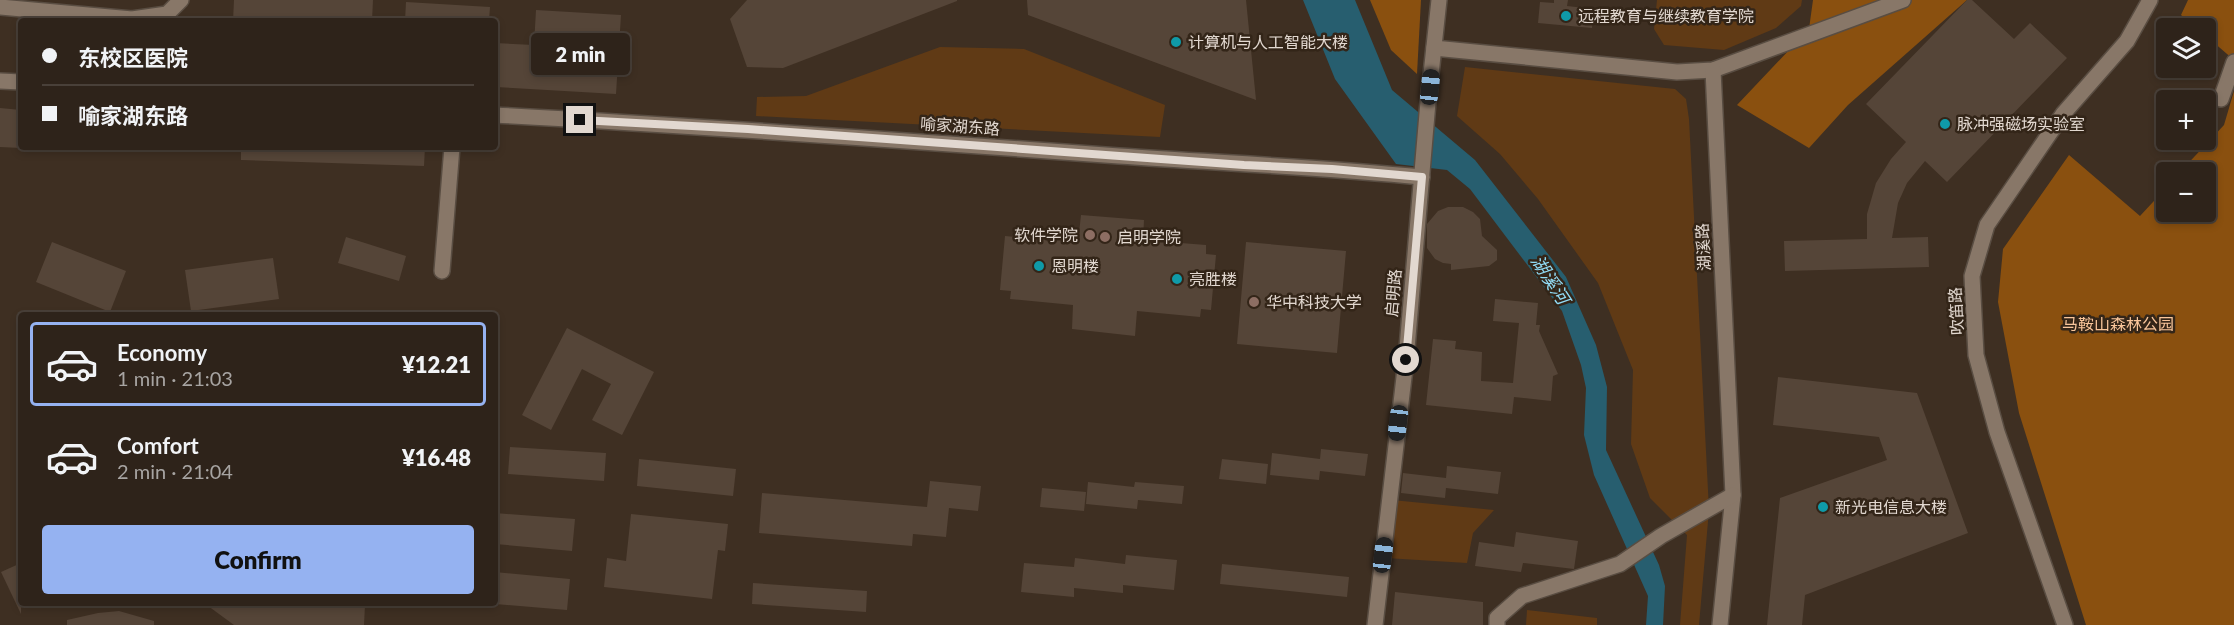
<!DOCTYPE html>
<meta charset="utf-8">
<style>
:root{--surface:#2e231a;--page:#3a2f27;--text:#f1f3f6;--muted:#a7a4a2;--line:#494039;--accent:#95b2f1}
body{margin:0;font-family:Lato,"Noto Sans SC",sans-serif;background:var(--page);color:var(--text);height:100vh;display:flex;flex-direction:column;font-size:22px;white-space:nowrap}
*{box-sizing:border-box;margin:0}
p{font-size:20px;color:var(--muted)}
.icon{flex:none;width:33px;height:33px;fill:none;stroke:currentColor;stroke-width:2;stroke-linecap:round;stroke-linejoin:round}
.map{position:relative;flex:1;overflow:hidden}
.panel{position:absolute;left:18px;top:312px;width:480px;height:294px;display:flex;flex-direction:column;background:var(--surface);border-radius:6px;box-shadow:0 3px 9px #0003,0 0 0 2px var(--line)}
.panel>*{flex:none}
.hud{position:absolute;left:18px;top:18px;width:480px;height:132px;border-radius:6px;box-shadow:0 3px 9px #0003,0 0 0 2px var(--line);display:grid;align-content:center;height:132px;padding:0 24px;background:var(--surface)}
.fabs{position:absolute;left:2156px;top:18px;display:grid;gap:12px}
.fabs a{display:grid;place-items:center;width:60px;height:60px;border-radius:6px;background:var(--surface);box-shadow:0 3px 9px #0003,0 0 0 2px var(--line);font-size:30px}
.end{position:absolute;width:27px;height:27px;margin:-14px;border:8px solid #e2d8d0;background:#111;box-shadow:0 0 0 3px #111}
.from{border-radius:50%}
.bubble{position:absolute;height:42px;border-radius:6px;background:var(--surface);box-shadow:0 3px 9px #0003,0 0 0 2px var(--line);font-size:20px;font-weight:800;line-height:42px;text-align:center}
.car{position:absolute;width:18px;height:36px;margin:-18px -9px;border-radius:8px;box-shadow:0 0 4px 2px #0007;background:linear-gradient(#222 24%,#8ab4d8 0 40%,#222 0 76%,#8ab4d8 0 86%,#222 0)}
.hud b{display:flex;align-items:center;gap:21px;height:57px;font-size:22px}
.hud b+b{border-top:2px solid var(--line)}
.hud i{width:15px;height:15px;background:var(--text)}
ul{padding:10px 0 0;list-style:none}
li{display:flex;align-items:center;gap:18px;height:84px;margin:0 12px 9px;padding:0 12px;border:3px solid transparent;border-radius:6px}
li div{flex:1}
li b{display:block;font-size:22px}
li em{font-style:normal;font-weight:800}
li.current{border-color:var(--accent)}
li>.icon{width:54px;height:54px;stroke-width:1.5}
.primary-button{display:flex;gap:12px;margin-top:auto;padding:12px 24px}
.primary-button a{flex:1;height:69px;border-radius:6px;background:var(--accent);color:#111;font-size:24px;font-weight:800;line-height:69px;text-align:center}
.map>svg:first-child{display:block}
</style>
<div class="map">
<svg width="2234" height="625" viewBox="0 0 2234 625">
<rect width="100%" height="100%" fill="#3e2f22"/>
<g fill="#603a15">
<polygon points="1657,0 1802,0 1801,6 1776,28 1724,50 1664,45 1654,29"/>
<polygon points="940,47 1024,49 1165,105 1160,137 756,116 757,97 806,96"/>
<polygon points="1465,67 1675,89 1686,99 1689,119 1709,510 1699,625 1680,625 1687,535 1650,498 1631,444 1633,370 1598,283 1538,199 1500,154 1457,116"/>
<polygon points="1392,500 1494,510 1473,533 1467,563 1386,558"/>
<polygon points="1527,610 1597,618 1597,625 1526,625"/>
</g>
<g fill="#8a500f">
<polygon points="1370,0 1421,0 1417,74 1391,50"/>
<polygon points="1813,0 1967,0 1848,105 1809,148 1737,105 1809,29"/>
<polygon points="2188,0 2234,0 2234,60 2205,35 2205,28 2197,28 2181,15"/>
<polygon points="2234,91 2234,625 2086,625 2019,413 1998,302 2003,249 2069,155 2140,216 2166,188 2166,212 2205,212 2205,172 2180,172 2224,125"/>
</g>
<polygon fill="#275e6f" points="1303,0 1355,0 1392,90 1475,160 1566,277 1596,345 1607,387 1606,450 1659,565 1665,586 1663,625 1646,625 1648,596 1594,475 1584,435 1586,388 1581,365 1562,311 1470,189 1447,170 1396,164 1335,79"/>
<g fill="#554538">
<polygon points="234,0 373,0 372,21 233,21"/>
<polygon points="747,0 957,0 957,1 783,68 747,67 730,19"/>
<polygon points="1027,0 1246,0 1256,100 1028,15"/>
<polygon points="1554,0 1568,0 1567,6 1594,9 1592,28 1538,23 1540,2 1554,3"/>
<polygon points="1967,0 1972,0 2014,39 2030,23 2067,58 1947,182 1925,161 1907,183 1898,203 1892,238 1928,237 1929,267 1785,271 1784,241 1867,239 1867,214 1876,183 1891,159 1906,142 1866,104"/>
<polygon points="406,2 490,7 489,21 405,21"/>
<polygon points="536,10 621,15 616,94 495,87 495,43 534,45"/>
<polygon points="0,108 21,110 21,148 0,147"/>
<polygon points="241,147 425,147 424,166 241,160"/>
<polygon points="1448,207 1463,207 1473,212 1480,219 1482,236 1497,250 1497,260 1489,266 1451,270 1451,264 1443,263 1435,259 1427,248 1427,224 1438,211"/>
<polygon points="1081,215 1144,220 1143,240 1206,245 1206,254 1216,255 1211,310 1201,309 1200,317 1137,311 1135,336 1072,329 1073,305 1010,299 1011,291 1000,290 1005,236 1015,237 1016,228 1079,233"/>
<polygon points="346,237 406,256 399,281 338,263"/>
<polygon points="52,242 126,271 110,312 36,282"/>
<polygon points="1246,242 1346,251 1337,353 1237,344"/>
<polygon points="273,258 279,299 191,311 185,270"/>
<polygon points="1495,299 1538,303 1536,325 1540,325 1539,331 1558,374 1553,376 1551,401 1514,397 1512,414 1426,405 1433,339 1456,341 1455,349 1482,352 1481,381 1513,383 1519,323 1493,321"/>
<polygon points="567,328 654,372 622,435 592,420 611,384 582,369 551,430 522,415"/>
<polygon points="1778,377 1917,393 1968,533 1805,595 1802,625 1767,625 1780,498 1887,460 1879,437 1773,425"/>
<polygon points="510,447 606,453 604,481 508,474"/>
<polygon points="1321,449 1368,454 1365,476 1320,471 1319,480 1270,475 1272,453 1320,459"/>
<polygon points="639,459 736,469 733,496 637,486"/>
<polygon points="1222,459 1268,464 1266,484 1219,479"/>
<polygon points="1447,466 1501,472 1498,494 1446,488 1445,498 1401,493 1403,473 1446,478"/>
<polygon points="930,481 981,486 978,511 949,508 946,537 913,534 912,546 759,533 762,493 927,507"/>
<polygon points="1088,482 1134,487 1135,482 1184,486 1182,504 1138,500 1137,509 1086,504"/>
<polygon points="1042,488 1086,492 1084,511 1040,507"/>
<polygon points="495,513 575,519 572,551 495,544"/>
<polygon points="631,514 728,524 725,551 718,550 712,599 604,587 607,558 626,561"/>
<polygon points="1516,532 1578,541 1574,569 1523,563 1521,572 1475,566 1479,542 1514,547"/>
<polygon points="1126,555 1177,560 1174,590 1123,585 1123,593 1074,588 1074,597 1021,592 1024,563 1074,567 1075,558 1125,564"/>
<polygon points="21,563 21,614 1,572"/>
<polygon points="1222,564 1349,577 1347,597 1220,584"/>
<polygon points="495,572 570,579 567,610 495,604"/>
<polygon points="753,583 867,591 866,612 752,604"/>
<polygon points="1395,592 1483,602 1483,625 1392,625"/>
<polygon points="204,603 340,603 365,605 364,625 234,625"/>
<polygon points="119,611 154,621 154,625 67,625 67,620 98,613"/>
</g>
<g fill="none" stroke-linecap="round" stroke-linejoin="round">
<g stroke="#594d42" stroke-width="18">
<g id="minor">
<polyline points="0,7 132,19 167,14 181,0"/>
<polyline points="1434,48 1677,72 1713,70 1903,0"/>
<polyline points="1713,70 1733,495 1720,625"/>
<polyline points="0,81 21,82"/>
<polyline points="2221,99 2234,62"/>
<path d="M495 115C703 126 911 141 1119 156 1220 163 1321 167 1422 177"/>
<polyline points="442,271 452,147"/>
<polyline points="1375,625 1406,360 1428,102 1439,0"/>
<polyline points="1497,625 1497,618 1522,596 1620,564 1661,536 1733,495"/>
<polyline points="2065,625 1997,432 1976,355 1972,276 1987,225 2063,114 2127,41 2150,0"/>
</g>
</g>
<use href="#minor" stroke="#887768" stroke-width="15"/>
</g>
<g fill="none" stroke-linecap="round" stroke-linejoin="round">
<polyline stroke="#e2d8d0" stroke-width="8" points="580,120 748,129 1244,165 1332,169 1422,177 1406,360"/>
</g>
<g fill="#0f9aa8" stroke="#332518" stroke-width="2">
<circle cx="1566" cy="16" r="6"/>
<circle cx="1176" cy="42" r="6"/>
<circle cx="1945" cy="124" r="6"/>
<circle cx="1039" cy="266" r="6"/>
<circle cx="1177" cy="279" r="6"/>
<circle cx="1823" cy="507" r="6"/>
</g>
<g fill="#8d6e63" stroke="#332518" stroke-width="2">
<circle cx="1090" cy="235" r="6"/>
<circle cx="1105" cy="237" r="6"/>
<circle cx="1254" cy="302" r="6"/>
</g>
<g text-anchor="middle" stroke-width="5" stroke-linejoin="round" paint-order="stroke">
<g font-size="16" fill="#e2d8d0" stroke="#332518" text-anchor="start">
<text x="1578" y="22">远程教育与继续教育学院</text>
<text x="1188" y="48">计算机与人工智能大楼</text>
<text x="1957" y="130">脉冲强磁场实验室</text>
<text x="1078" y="241" text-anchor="end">软件学院</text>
<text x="1117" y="243">启明学院</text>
<text x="1051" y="272">恩明楼</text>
<text x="1189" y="285">亮胜楼</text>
<text x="1266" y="308">华中科技大学</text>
<text x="1835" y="513">新光电信息大楼</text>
</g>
<g font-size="16" fill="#e2d8d0" stroke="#332518">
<text transform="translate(960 126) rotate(4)" y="6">喻家湖东路</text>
<text transform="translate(1703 247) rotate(-93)" y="6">湖溪路</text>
<text transform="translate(1393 293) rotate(-85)" y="6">启明路</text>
<text transform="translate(1956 311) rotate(-93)" y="6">吹笛路</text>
</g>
<g font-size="16" fill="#f9c59a" stroke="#332518">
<text x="2118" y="330">马鞍山森林公园</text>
</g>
<g font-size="18" font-style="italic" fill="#91dbf5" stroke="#332518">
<text transform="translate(1550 280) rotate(57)" y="6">湖溪河</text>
</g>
</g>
</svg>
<div class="fabs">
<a><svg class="icon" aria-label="layers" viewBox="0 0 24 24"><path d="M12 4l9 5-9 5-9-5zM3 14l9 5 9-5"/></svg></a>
<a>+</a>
<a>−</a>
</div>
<i class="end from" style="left:1406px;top:360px"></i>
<i class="end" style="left:580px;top:120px"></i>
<div class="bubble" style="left:531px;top:33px;width:99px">2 min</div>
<i class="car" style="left:1430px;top:87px;rotate:6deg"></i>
<i class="car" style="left:1398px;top:423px;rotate:187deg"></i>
<i class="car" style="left:1383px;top:555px;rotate:7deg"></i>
<div class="hud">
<b><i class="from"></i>东校区医院</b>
<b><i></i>喻家湖东路</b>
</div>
<section class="panel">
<ul>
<li class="current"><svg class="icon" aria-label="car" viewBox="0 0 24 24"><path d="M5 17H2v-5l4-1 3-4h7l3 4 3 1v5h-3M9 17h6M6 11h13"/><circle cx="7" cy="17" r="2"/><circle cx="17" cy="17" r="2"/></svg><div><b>Economy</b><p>1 min · 21:03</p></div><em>¥12.21</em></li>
<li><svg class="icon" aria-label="car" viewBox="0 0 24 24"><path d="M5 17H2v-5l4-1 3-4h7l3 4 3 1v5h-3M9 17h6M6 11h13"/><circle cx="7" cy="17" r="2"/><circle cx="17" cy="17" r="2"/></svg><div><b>Comfort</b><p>2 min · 21:04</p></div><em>¥16.48</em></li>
</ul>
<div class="primary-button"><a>Confirm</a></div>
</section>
</div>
